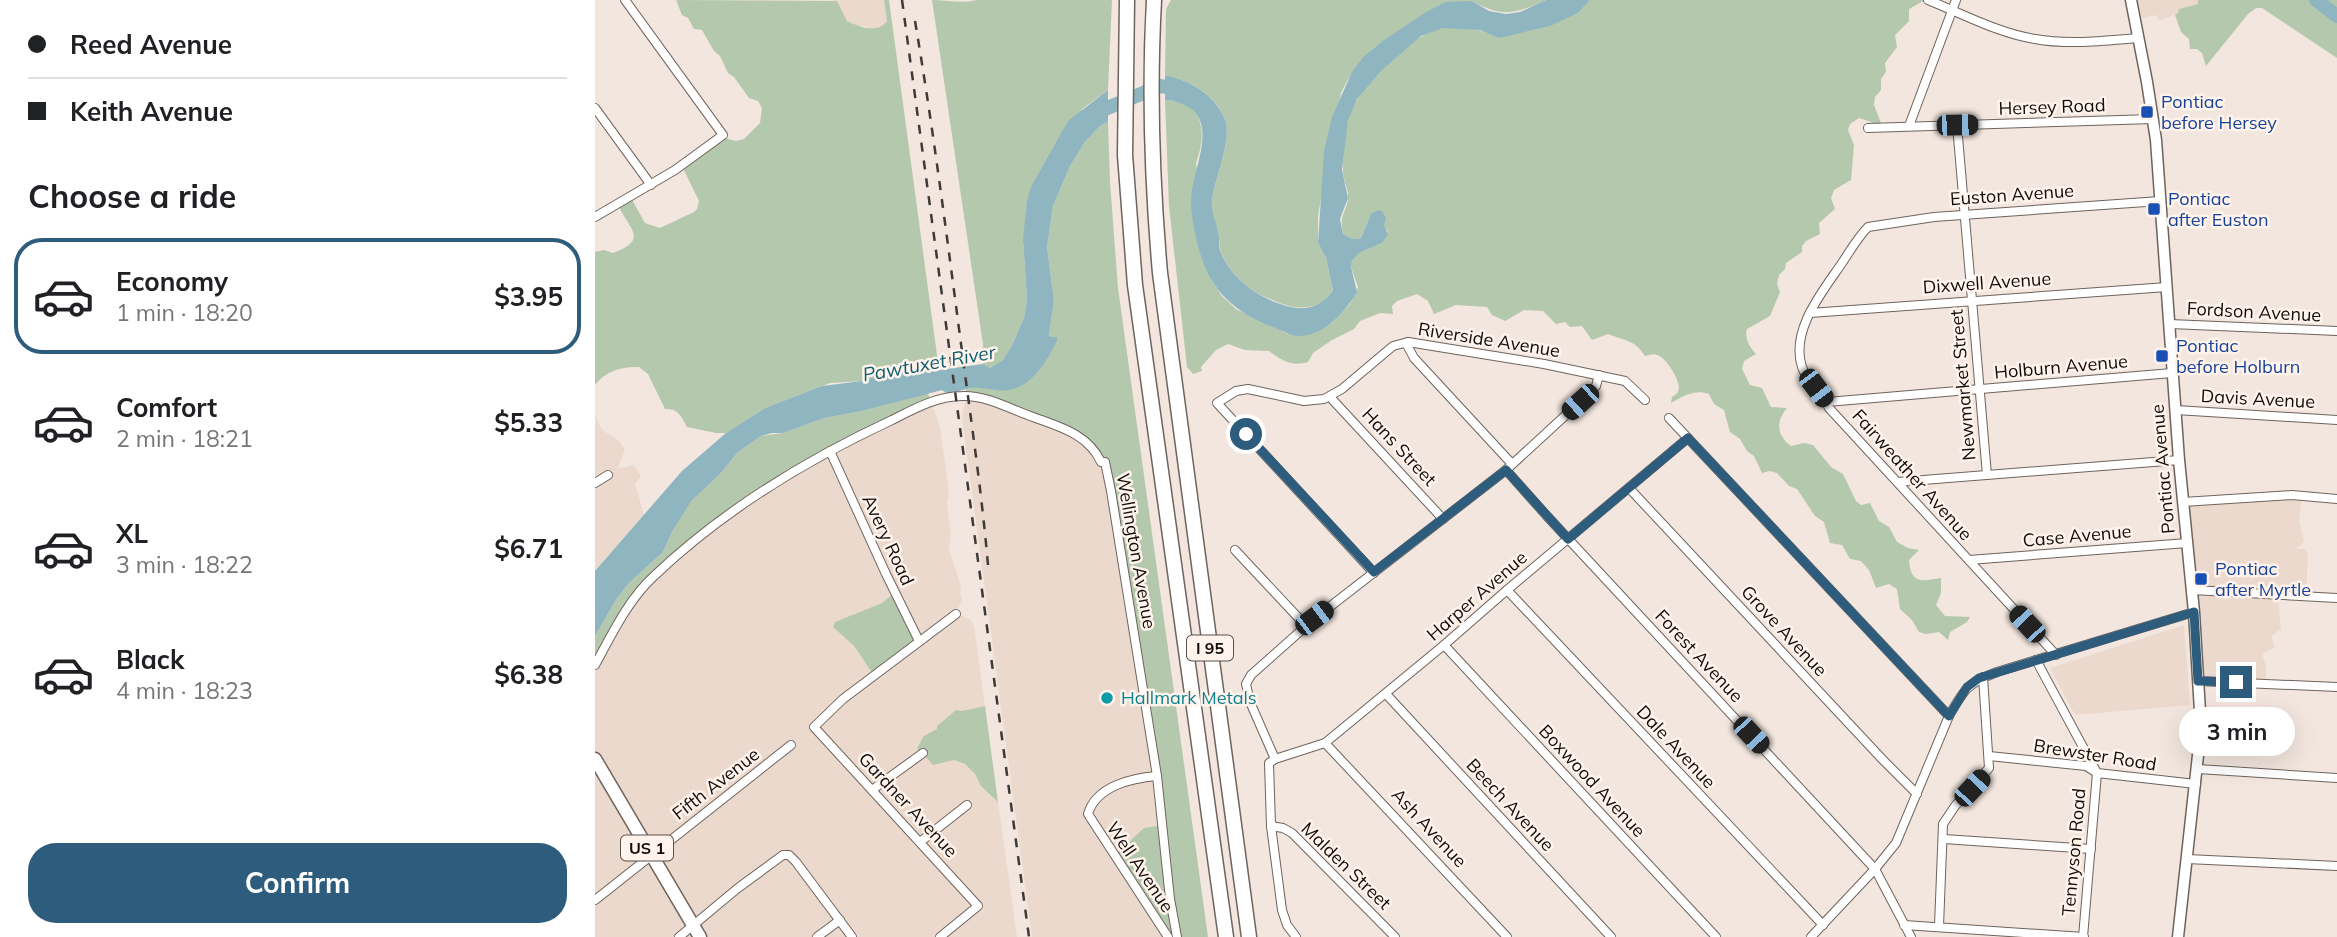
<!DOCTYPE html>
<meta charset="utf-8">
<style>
:root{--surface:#fff;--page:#f2f2f2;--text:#202124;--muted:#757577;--line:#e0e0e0;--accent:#2e5c7c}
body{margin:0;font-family:Mulish,sans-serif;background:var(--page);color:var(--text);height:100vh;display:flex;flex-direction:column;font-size:26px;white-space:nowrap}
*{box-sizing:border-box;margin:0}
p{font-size:23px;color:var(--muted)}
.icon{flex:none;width:38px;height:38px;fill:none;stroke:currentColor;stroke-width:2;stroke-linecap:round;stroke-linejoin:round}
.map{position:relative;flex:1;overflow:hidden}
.sheet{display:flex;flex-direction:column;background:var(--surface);width:595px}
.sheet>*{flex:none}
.top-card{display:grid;align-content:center;height:154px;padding:0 28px;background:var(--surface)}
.end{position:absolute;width:32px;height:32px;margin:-16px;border:9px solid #2e5c7c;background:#fff;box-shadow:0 0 0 4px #fff}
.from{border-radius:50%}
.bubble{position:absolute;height:49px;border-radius:24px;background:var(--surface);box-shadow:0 7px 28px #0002;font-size:23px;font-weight:700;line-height:49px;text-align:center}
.car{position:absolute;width:21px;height:42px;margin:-21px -10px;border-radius:9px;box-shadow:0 0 5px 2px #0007;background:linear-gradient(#222 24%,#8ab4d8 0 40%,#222 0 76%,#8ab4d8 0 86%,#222 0)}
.top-card b{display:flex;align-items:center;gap:24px;height:66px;font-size:26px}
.top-card b+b{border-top:2px solid var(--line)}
.top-card i{width:18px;height:18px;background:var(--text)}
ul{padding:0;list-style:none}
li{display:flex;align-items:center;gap:21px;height:116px;margin:0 14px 10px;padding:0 14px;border:4px solid transparent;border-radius:28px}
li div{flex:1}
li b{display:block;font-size:26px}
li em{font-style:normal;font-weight:700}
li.on{border-color:var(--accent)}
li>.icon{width:63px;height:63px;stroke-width:1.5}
h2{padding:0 28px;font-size:32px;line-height:84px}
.button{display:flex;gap:14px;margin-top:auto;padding:14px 28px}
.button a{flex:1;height:80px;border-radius:28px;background:var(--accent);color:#fff;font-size:28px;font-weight:700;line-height:80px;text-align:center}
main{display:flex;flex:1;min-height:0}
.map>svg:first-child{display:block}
</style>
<main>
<section class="sheet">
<div class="top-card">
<b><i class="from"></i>Reed Avenue</b>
<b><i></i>Keith Avenue</b>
</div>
<h2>Choose a ride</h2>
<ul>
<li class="on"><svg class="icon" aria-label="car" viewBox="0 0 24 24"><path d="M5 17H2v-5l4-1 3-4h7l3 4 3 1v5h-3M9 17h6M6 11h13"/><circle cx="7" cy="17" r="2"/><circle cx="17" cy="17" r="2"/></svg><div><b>Economy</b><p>1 min · 18:20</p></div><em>$3.95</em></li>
<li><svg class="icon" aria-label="car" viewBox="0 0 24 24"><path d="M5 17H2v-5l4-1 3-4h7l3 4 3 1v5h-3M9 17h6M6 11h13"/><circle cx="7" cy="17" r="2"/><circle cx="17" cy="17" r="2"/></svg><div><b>Comfort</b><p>2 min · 18:21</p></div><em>$5.33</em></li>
<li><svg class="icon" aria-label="car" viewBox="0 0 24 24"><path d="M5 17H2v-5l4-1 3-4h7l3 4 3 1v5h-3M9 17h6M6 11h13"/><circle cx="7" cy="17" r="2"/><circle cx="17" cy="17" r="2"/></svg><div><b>XL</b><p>3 min · 18:22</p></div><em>$6.71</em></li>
<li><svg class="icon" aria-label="car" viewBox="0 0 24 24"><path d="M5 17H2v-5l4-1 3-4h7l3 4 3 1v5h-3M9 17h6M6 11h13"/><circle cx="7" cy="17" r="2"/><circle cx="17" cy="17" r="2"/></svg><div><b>Black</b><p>4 min · 18:23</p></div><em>$6.38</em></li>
</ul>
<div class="button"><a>Confirm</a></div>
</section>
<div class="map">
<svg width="1742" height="937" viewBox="0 0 1742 937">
<rect width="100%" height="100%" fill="#f2e6de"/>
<g fill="#ecd9cd" fill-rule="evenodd">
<polygon points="233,0 289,0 292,20 288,25 277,30 270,26 263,26 252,21 242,1"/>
<polygon points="1535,0 1603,0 1603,4 1584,9 1583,13 1564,21 1561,15 1540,19"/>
<polygon points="371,397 397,402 479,434 507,463 512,477 568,825 549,828 522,853 575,937 437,937 367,418"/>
<path d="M337 405 345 427 354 492 352 503 356 535 354 549 366 586 365 592 367 600 361 613 376 620 379 626 390 706 367 712 342 726 343 729 323 748 334 759 350 762 359 760 370 764 380 775 386 786 403 802 422 937H0V666L7 653 56 579 128 519 241 449ZM298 594 277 673 241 622 287 603Z"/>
<polygon points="0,414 7,430 24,441 30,450 22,469 39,465 46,476 40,484 49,515 0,571"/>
<polygon points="1707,495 1704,520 1709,542 1701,549 1710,549 1713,555 1711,595 1683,597 1686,629 1676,636 1680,647 1667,654 1671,666 1671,680 1603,681 1589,503"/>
<polygon points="1589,625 1595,705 1480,715 1455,668"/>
</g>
<g fill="#b4c8ad">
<path d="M81 0 242 1 252 21C265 27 282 34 292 21L289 0H294L344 370 324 365 314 366 267 381 235 383 170 408 131 433H121L92 427C86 416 83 408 70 409L53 374 44 367C28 366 10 371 0 385V252L9 250 18 253C53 240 36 231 24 207L35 196 50 223 65 228 99 212 102 209 104 201 86 164 126 137 141 141 149 139 165 123 167 108 163 101 154 98 139 77 133 73 125 56 119 51 107 30 99 29 93 18 87 15Z"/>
<path d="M337 0C353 0 367 4 382 0H517L513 90 487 109 428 240 432 299 429 318 417 345 408 360 395 368 388 364V344Z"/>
<path d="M576 0H951C920 14 908 18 877 1L785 43 769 56 752 81 746 93 729 178 723 217V243L731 258 738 292 729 303C702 312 692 306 668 296 651 288 635 272 627 255 624 248 625 240 623 233 621 222 616 213 617 202 619 179 639 138 629 117 618 92 595 81 570 75L571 9Z"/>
<path d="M995 0H1330L1314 9V21L1300 35 1302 47 1290 63 1291 72 1286 79V90L1280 97 1279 105 1286 123 1282 124 1264 118 1255 124 1253 130 1259 145 1256 180 1239 190 1236 198 1240 209 1224 223 1225 234 1211 241 1207 246V252L1191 263 1190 269 1184 275 1182 284 1185 292 1175 316 1152 329C1149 338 1155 348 1161 354L1149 361 1147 369 1155 385 1167 388 1176 407 1192 408C1180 422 1182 435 1196 446L1209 443 1218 445 1236 467 1248 474 1261 501 1266 505 1275 503 1284 521 1294 527 1302 542 1313 548 1324 550 1314 560C1316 585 1327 581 1346 578V593L1341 605 1350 616 1375 617 1372 622 1355 632 1353 640 1344 632 1331 634 1324 632 1317 620 1305 609 1302 589 1294 584 1281 588 1274 570 1266 561 1255 559 1247 545 1235 543 1229 522 1220 516 1202 489 1194 486 1182 473 1174 471 1167 473 1159 456 1152 451 1145 439 1135 432 1129 410 1119 404 1114 394C1099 389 1089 396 1076 403L1077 397C1081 394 1083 394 1084 388 1084 379 1071 357 1062 355 1058 354 1054 355 1050 356 1040 340 1031 341 1013 334L997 340 987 326 975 327 970 322 961 324 948 311 929 310 910 321 897 315 892 307 861 305 839 314 833 301 822 294 802 301 797 306 798 314 785 313 765 321 759 329 737 340 718 353 713 362C697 367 686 360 674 351L650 350 633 344 621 350 606 367 607 371 598 374 592 367 574 206 570 100C610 101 612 134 601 163L617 281 627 296 641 309 693 334 737 323 755 304 763 287 756 267 757 261 764 253 787 243 793 231 776 214 766 238 758 239 748 234C744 213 751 215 753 198 754 190 748 180 748 172 747 163 751 128 753 119 763 87 814 35 847 28 866 24 886 30 904 37L983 13Z"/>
<polygon points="1603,0 1742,0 1742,58 1667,8 1661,8 1653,14 1611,66 1607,53 1602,49 1595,49 1594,39 1586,32 1580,15 1583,13 1584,9 1603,4"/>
<polygon points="513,122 515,182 523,288 613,937 575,937 522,853 549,828 568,825 514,485 507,463 479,434 370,395 371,389 384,387 412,390 456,337 454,335 459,301 452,247 458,206 475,166 490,142 505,126"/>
<polygon points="333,393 335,401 273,431 159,498 70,567 39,600 0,666 0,636 22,598 35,582 68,552 78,530 97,499 126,473 143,452 166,436 188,433 230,418 267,411"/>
<polygon points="298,594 324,641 277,673 259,646 238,627 240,622 287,603"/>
<polygon points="390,706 403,802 386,786 380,774 370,764 359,760 338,765 322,748 329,736 342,729 342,726 361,710 367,711"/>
</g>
<g fill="#8fb6c0">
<path d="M951 0H995L983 13 955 26 904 38 885 30 848 28 826 36 786 71 762 99 753 120 747 170 753 198 745 219 748 234 758 239 766 238 776 214 783 210 787 211 791 218 789 225 793 234 787 243 764 253 757 261 756 267 762 292C750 312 730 335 705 336 696 336 688 331 680 328 646 315 621 297 608 262 601 242 596 219 596 199 597 171 622 127 595 108 586 103 580 100 570 100V75C595 81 617 92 629 117 639 137 619 179 617 201 616 212 621 221 623 232 625 239 623 246 626 253 638 281 668 301 696 307 713 311 728 305 738 291L731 258 723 243 729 151 737 117 757 72 769 56 785 43 831 12 851 2 877 1 894 11 911 14 925 12Z"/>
<path d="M513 90V122L505 126 490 142 475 166 458 206 452 247 459 301 454 335 456 337H462V340C453 360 437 387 413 390 404 392 394 388 385 388 372 387 364 392 353 394L347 390 267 411 230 418 188 433H177L166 436 143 452 126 473 97 500 78 530 68 552 35 582 22 598 0 636V571L87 471 131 433 170 408 227 386 267 381 314 366 324 365 344 370 388 364 395 368 408 360 417 345 429 318 432 299 428 240 432 201 436 187 473 121Z"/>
</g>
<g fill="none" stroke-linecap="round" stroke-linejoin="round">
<g stroke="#8fb6c0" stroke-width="14">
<polyline points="1721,0 1742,16"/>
<polyline points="498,114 565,86 586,89"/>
</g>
<g stroke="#6e645d" stroke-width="10">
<g id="street">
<path d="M1333 0C1368 14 1403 33 1440 39 1473 45 1510 41 1543 38"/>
<polyline points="0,108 56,185"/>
<polyline points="1362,125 1392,475"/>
<polyline points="1314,126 1361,0"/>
<polyline points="1273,128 1558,119"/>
<polyline points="0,217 80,170 128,135 30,0"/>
<polyline points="1215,313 1572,287"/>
<polyline points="1575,324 1742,331"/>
<polyline points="813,342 812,345 819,358 917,464"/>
<polyline points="735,397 848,519"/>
<polyline points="1232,402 1577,373"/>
<polyline points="1581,410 1742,420"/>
<polyline points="1074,418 1354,716"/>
<polyline points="235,451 291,574 324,641"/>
<polyline points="911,470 951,515 1280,869 1316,937"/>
<polyline points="1303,482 1584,460"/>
<polyline points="0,483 13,475"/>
<polyline points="1034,488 1288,760 1322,794"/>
<polyline points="1588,502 1697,495 1742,499"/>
<polyline points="640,550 711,626"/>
<polyline points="1374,560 1592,543"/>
<polyline points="779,573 622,403 641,391 653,389 709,401 729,399 747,389 798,346 813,342 949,364 1030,381 1050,400"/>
<polyline points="912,590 1228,925"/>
<polyline points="1597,590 1742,598"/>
<polyline points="849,645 1121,937"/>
<path d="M1461 655 1234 408C1227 393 1212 382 1207 367 1195 330 1228 291 1247 263 1255 251 1263 237 1273 227L1339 217 1565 201"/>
<polyline points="1441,660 1502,773 1488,937"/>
<path d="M0 665C16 636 33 600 58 577 127 511 211 460 297 420 319 409 342 396 367 396 391 395 415 409 438 417 465 427 493 434 506 462H510L516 491 562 776 575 899 582 937"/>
<polyline points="1603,681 1742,687"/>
<polyline points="791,694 1016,937"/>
<polyline points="730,743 912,937"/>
<polyline points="1394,756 1491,766 1502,773 1601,784"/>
<polyline points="680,759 655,702 651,684 656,675 719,619 911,470 985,402 1001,386 1004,375"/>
<polyline points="1603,769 1742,778"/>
<path d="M562 776C537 778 501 786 493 814L573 937"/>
<polyline points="277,790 328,753"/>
<polyline points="676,826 688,828 697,833 800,937"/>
<polyline points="1349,839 1496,849"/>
<polyline points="325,842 372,805"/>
<polyline points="1592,859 1742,866"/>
<polyline points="0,900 196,745"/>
<polyline points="1309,925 1489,937"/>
<polyline points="1344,926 1348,824 1360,806 1394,768 1388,677"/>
<polyline points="84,937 143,888 188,855 194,855 201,862 257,937"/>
<polyline points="222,937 245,920"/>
<polyline points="345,937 383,906 219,727 248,699 361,614"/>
<polyline points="701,937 692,925 687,910 676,826 674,763 680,759 730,743 849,645 912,590 1093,438"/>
<path d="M1216 937 1280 869 1301 843 1354 716C1369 689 1373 683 1402 672L1599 612"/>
</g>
</g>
<g stroke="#6e645d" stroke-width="13">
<polyline id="secondary" points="1536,0 1552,82 1561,140 1584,460 1599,612 1606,728 1583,937"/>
</g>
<g stroke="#6e645d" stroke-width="15">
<polyline id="primary" points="0,759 105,937"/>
</g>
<g stroke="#6e645d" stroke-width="17">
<g id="highway">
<polyline points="532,0 530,155 540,285 631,937"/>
<path d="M559 0C554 91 557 182 565 273L654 937"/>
</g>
</g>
<use href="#street" stroke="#fff" stroke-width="8"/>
<use href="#secondary" stroke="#fff" stroke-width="10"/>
<use href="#primary" stroke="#fff" stroke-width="12"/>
<use href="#highway" stroke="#fff" stroke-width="14"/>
<g stroke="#3f3a36" stroke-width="2.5" stroke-dasharray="9 9" stroke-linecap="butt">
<polyline points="307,0 434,937"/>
<path d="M320 21C339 133 353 246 368 359 377 427 387 496 393 565"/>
</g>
</g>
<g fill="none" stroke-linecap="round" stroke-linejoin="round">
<polyline stroke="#2e5c7c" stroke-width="9" points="651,434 779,572 911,470 973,539 1093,438 1354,716 1372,687 1384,678 1599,612 1603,681 1641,682"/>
</g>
<g fill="#1a4fb4" stroke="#fff3eb" stroke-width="2.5">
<rect x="1545" y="105" width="14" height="14" rx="3.5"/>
<rect x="1552" y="202" width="14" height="14" rx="3.5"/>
<rect x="1560" y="349" width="14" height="14" rx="3.5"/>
<rect x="1599" y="572" width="14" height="14" rx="3.5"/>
</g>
<circle fill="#0f9aa8" stroke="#fff3eb" stroke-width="2.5" cx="512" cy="698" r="7"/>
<g text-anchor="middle" stroke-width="5" stroke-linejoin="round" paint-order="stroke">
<g fill="#fff3eb" stroke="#58514e" stroke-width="2">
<rect x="592" y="635.5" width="46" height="25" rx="5"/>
<rect x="26" y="835.5" width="52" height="25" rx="5"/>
</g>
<g font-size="16" font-weight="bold" fill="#100c0a">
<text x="615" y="654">I 95</text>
<text x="52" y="854">US 1</text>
</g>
<g font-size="18" fill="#164399" stroke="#fff3eb" text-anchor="start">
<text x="1566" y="108">Pontiac<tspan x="1566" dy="21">before Hersey</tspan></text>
<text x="1573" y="205">Pontiac<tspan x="1573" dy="21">after Euston</tspan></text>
<text x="1581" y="352">Pontiac<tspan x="1581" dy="21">before Holburn</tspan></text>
<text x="1620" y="575">Pontiac<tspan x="1620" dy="21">after Myrtle</tspan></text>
</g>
<g font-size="18" fill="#100c0a" stroke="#fff3eb">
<text transform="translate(1457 107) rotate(-2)" y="6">Hersey Road</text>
<text transform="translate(1417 195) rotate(-4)" y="6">Euston Avenue</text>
<text transform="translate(1392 283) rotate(-4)" y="6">Dixwell Avenue</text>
<text transform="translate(1659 312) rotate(3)" y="6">Fordson Avenue</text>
<text transform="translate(894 340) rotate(9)" y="6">Riverside Avenue</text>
<text transform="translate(1466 367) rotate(-5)" y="6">Holburn Avenue</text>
<text transform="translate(1368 385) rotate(-95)" y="6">Newmarket Street</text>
<text transform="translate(1663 399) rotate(3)" y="6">Davis Avenue</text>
<text transform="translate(804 447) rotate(47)" y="6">Hans Street</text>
<text transform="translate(1568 469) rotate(-95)" y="6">Pontiac Avenue</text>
<text transform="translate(1317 475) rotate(48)" y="6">Fairweather Avenue</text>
<text transform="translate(1482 536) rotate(-5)" y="6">Case Avenue</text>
<text transform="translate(293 540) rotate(65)" y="6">Avery Road</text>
<text transform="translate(541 551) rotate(80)" y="6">Wellington Avenue</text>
<text transform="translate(882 596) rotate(-41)" y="6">Harper Avenue</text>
<text transform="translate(1189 631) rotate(47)" y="6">Grove Avenue</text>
<text transform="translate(1104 656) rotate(47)" y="6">Forest Avenue</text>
<text transform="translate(1081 747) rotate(47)" y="6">Dale Avenue</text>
<text transform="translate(1500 755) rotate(9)" y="6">Brewster Road</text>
<text transform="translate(997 781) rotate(47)" y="6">Boxwood Avenue</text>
<text transform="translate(121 784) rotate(-38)" y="6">Fifth Avenue</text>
<text transform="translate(313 805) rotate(47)" y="6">Gardner Avenue</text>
<text transform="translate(915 805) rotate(47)" y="6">Beech Avenue</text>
<text transform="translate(834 828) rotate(47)" y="6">Ash Avenue</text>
<text transform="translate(1479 852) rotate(-85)" y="6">Tennyson Road</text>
<text transform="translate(751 866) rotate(44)" y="6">Malden Street</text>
<text transform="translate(545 867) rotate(56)" y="6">Well Avenue</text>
</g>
<g font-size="18" fill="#0d838f" stroke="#fff3eb" text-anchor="start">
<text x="526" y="704">Hallmark Metals</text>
</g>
<g font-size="19" font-style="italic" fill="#0c5d6d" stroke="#fff3eb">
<text transform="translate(334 363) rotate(-10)" y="7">Pawtuxet River</text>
</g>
</g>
</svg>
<i class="end from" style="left:651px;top:434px"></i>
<i class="end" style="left:1641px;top:682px"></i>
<div class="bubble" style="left:1584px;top:707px;width:116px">3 min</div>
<i class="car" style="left:1362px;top:125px;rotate:89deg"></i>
<i class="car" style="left:1221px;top:388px;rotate:143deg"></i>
<i class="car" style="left:985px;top:402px;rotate:228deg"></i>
<i class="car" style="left:719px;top:618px;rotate:53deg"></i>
<i class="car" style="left:1432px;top:624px;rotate:317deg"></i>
<i class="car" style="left:1156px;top:735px;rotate:137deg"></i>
<i class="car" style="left:1377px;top:788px;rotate:43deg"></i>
</div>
</main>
